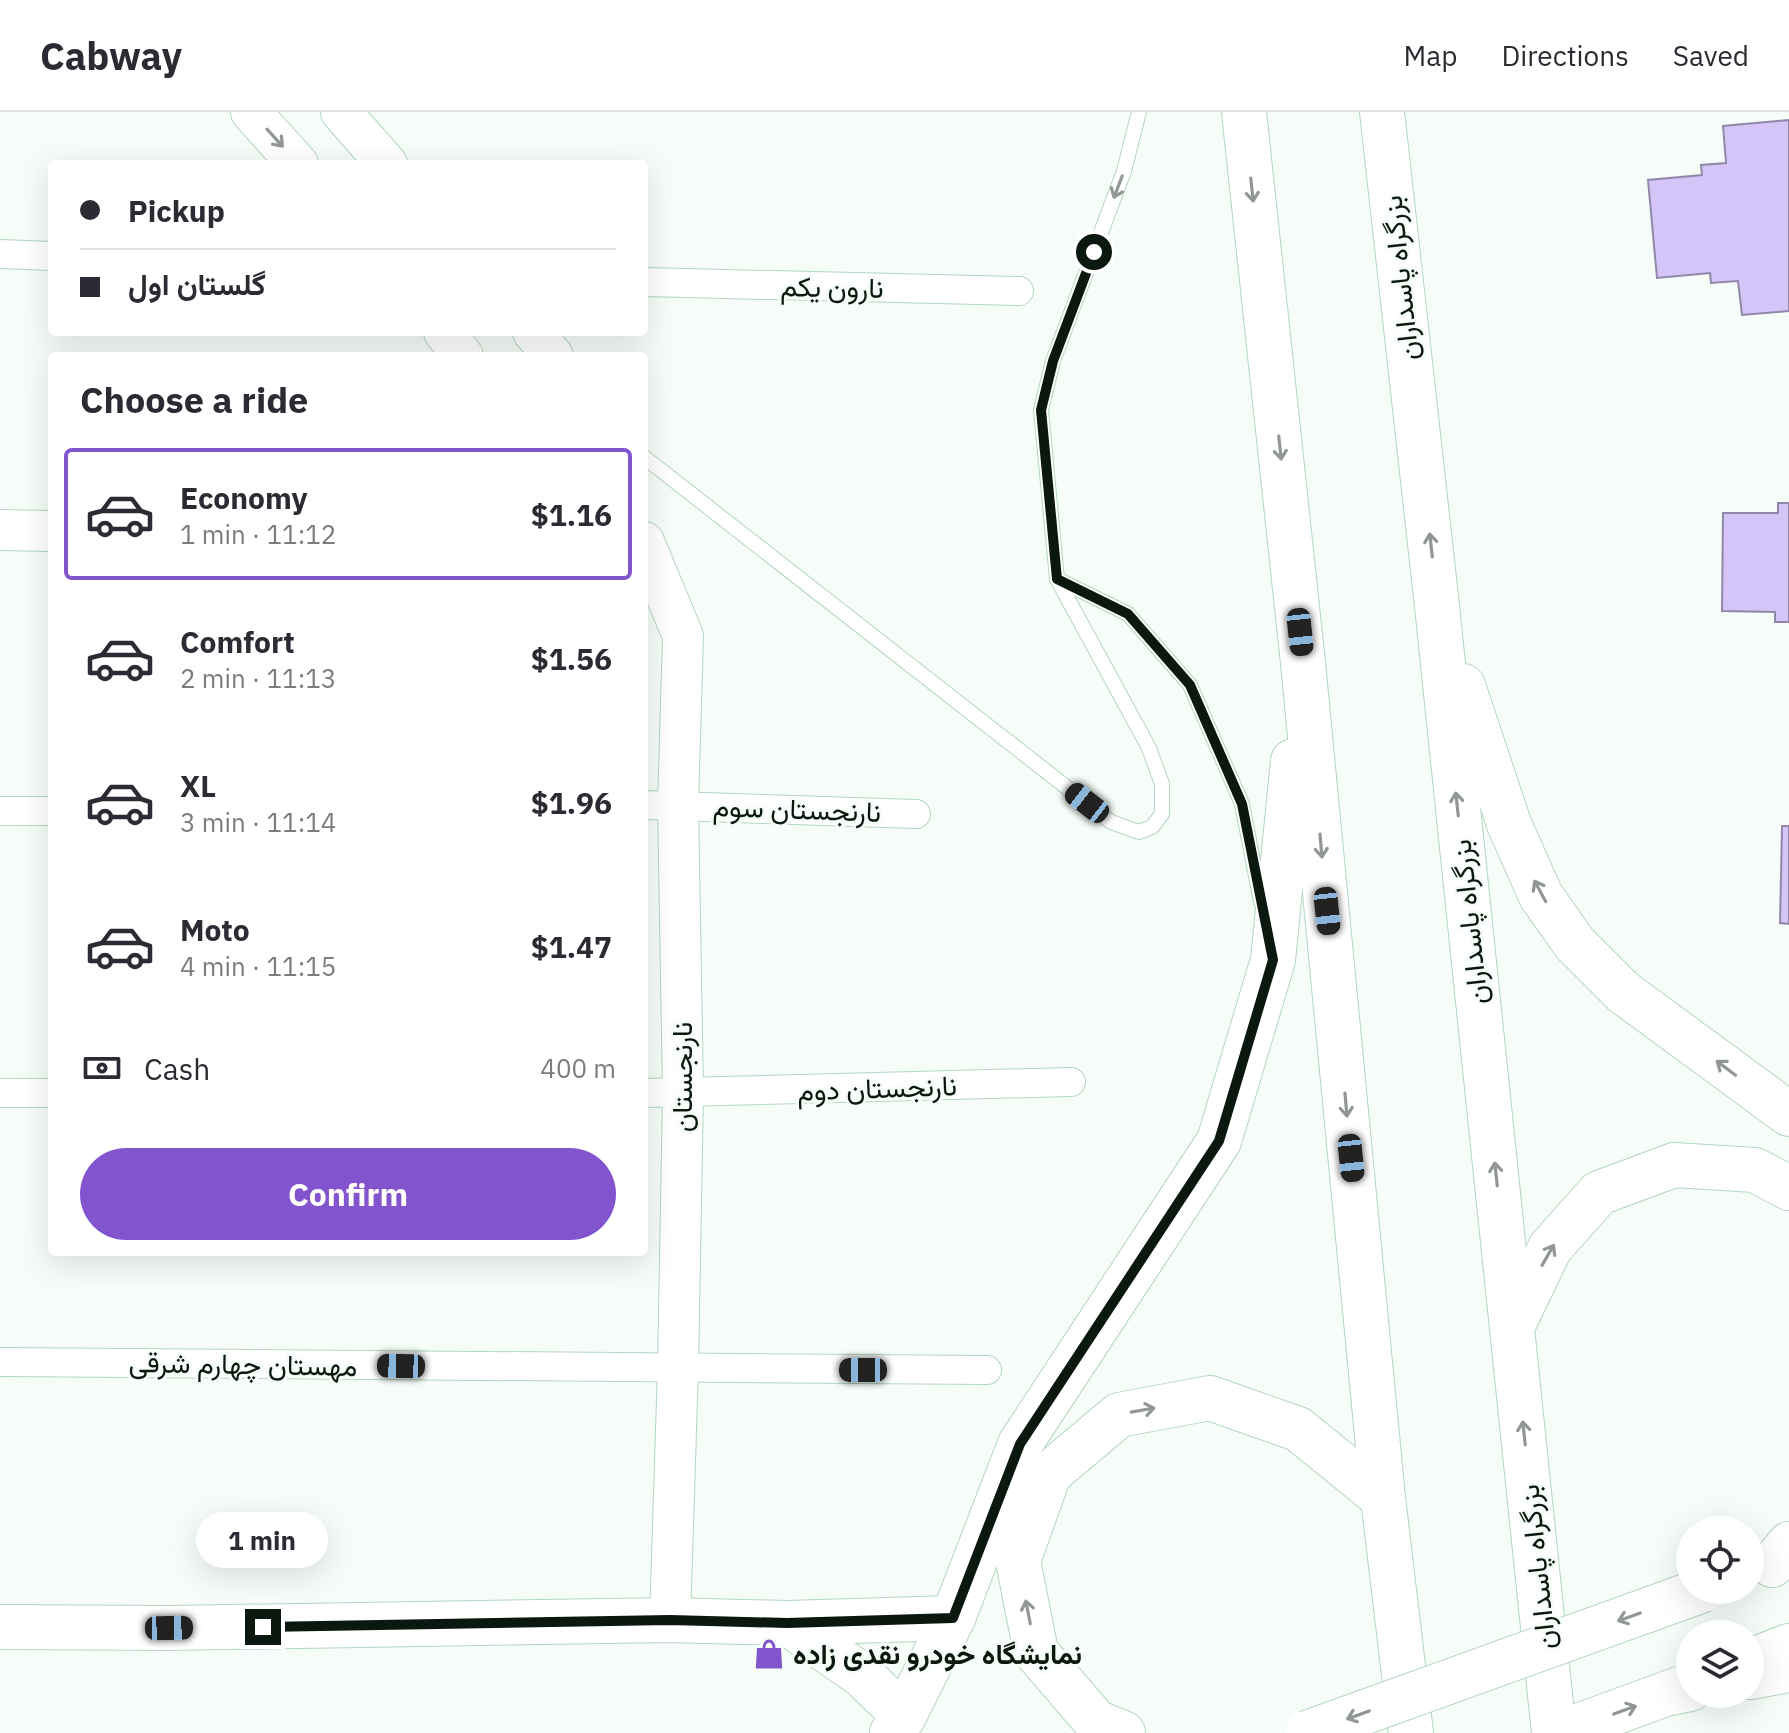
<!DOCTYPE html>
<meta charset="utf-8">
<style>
:root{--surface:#fff;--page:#f7f7f7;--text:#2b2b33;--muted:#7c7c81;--line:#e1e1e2;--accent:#8254cd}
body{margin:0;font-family:"IBM Plex Sans",Vazirmatn,sans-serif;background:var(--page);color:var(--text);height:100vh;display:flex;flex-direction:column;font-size:30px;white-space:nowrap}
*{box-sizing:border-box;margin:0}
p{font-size:26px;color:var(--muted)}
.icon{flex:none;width:44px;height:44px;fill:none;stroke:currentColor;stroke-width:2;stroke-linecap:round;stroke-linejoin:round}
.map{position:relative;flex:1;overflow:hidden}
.panel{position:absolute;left:48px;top:240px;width:600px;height:904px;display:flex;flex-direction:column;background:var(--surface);border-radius:8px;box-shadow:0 8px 32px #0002}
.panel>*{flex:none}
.banner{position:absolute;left:48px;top:48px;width:600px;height:176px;border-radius:8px;box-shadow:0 8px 32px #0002;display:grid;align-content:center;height:176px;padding:0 32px;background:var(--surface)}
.fabs{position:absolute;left:1676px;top:1404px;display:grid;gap:16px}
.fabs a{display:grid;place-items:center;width:88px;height:88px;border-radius:50%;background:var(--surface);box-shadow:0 8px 32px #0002;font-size:40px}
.end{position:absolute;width:36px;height:36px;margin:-18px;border:10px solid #0b1810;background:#fff;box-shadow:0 0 0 4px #fff}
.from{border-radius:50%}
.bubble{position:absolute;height:56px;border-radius:28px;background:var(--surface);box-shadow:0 8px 32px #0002;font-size:26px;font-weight:800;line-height:56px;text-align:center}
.car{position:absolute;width:24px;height:48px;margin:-24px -12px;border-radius:10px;box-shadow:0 0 6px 2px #0007;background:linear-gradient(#222 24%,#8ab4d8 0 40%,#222 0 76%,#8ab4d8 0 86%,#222 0)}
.banner b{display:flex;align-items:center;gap:28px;height:76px;font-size:30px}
.banner b+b{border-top:2px solid var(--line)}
.banner i{width:20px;height:20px;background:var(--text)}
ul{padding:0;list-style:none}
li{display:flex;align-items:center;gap:24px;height:132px;margin:0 16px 12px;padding:0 16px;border:4px solid transparent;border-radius:8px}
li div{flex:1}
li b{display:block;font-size:30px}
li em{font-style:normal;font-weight:800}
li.on{border-color:var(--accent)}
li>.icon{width:72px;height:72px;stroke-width:1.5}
h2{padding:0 32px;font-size:36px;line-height:96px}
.pay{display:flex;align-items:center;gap:20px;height:88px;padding:0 32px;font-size:30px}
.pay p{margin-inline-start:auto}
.cta{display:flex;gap:16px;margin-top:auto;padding:16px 32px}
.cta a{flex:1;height:92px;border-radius:48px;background:var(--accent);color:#fff;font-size:32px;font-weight:800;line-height:92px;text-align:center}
header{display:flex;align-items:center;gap:48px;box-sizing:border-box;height:112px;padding:0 40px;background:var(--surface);border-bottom:2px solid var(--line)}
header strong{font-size:38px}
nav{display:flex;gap:44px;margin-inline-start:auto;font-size:28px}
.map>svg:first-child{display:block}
</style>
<header>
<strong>Cabway</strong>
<nav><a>Map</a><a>Directions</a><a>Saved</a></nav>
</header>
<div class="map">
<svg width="1789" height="1621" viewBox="0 0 1789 1621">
<rect width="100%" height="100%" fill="#f6fdf8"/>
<g fill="#d3c5f7" stroke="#9188a9" stroke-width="2">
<polygon points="1789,8 1789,199 1742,203 1738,169 1711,171 1710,161 1657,166 1648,68 1702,63 1701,53 1726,51 1723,14"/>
<polygon points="1778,391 1789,391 1789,510 1775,510 1775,500 1722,499 1723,401 1778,401"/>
<polygon points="1782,714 1789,714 1789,812 1780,811"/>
</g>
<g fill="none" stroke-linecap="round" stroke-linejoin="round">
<g stroke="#b2d6bf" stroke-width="16">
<g id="lane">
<polyline points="1139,0 1124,59 1053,249 1041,298 1057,467 1128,502 1190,573 1242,692 1261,790"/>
<polyline points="644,345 1111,710 1139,720 1152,715 1162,702 1162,672 1149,636 1057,467"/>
</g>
</g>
<g stroke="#b2d6bf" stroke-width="30">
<g id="street">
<polyline points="0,142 52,144"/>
<polyline points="644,170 1019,179"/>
<polyline points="644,693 916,702"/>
<polyline points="0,699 52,699"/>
<polyline points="0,981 52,981"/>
<polyline points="644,981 1071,970"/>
<polyline points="0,1250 987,1258"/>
</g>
</g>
<g stroke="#b2d6bf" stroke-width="42">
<g id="secondary">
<polyline points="251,0 298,52"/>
<polyline points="341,0 387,52"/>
<polyline points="444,220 463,244"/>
<polyline points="533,220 553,244"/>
<polyline points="0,418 52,419"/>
<polyline points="644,430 683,524 678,693 683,981 678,1256 670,1508"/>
</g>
</g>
<g stroke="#b2d6bf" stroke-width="46">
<g id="primary">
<polyline points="787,1511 863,1564 904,1604"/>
<polyline points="0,1515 169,1516 670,1508 787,1511 953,1506"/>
<polyline points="1750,1549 1789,1534"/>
<polyline points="1559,1621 1690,1573"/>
</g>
</g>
<g stroke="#b2d6bf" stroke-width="46">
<g id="highway">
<polyline points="1244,0 1303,551 1383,1386 1411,1621"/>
<polyline points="1382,0 1437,494 1554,1621"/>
<polyline points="1463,574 1509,712 1541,784 1575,832 1623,880 1789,1002"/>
<polyline points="1513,1213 1550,1136 1599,1081 1674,1053 1755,1058 1789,1076"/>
<polyline points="1772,1453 1789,1432"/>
<polyline points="1750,1565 1789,1558"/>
<polyline points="1671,1581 1690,1577"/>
<polyline points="892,1621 904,1604 953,1506 1020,1332 1219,1029 1273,848 1293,649"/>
<polyline points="1123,1621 1096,1610 1036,1540 1018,1449 1049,1362 1119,1303 1210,1286 1298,1317 1383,1386"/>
</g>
</g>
<use href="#lane" stroke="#fff" stroke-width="14"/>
<use href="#street" stroke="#fff" stroke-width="28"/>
<use href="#secondary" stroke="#fff" stroke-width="40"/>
<use href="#primary" stroke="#fff" stroke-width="44"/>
<use href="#highway" stroke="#fff" stroke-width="44"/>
<g stroke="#b2d6bf" stroke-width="46" stroke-linecap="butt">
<polyline id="primary-bridge" points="1307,1621 1703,1478"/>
</g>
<use href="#primary-bridge" stroke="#fff" stroke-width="44"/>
</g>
<defs><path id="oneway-shaft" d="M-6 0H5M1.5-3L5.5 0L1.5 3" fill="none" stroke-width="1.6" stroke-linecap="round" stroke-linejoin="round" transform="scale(2)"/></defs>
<g stroke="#919793">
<use href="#oneway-shaft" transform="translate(275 26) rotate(48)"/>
<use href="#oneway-shaft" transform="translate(1118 75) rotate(111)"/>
<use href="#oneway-shaft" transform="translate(1252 78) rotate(84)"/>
<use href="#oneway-shaft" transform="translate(1280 336) rotate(84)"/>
<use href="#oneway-shaft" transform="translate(1431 433) rotate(-96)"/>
<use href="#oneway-shaft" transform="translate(1457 692) rotate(-96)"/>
<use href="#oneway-shaft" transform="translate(1321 734) rotate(85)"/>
<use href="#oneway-shaft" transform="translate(1540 779) rotate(-118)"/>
<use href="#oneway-shaft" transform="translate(1726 956) rotate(-143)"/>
<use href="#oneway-shaft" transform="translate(1346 993) rotate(85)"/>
<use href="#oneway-shaft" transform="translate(1496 1062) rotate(-96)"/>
<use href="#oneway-shaft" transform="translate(1548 1143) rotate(-60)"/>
<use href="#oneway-shaft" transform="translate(1143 1298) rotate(-10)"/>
<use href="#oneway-shaft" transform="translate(1524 1321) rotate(-96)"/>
<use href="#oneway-shaft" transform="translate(1028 1500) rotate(-101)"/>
<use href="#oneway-shaft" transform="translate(1629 1505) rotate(160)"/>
<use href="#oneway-shaft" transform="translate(1625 1598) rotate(-20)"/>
<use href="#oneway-shaft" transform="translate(1358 1603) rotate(160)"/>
</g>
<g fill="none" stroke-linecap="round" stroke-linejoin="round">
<polyline stroke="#0b1810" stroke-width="10" points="263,1515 670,1508 787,1511 953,1506 1020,1332 1219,1029 1273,848 1242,692 1190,573 1128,502 1057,467 1041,298 1053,249 1094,140"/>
</g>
<defs>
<g id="shop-bare" transform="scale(2.4)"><path d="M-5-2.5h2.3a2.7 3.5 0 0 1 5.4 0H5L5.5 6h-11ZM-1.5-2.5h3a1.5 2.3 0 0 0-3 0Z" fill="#8254cd" stroke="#f6fdf8" stroke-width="2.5" paint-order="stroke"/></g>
</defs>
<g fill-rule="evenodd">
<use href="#shop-bare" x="769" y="1542"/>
</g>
<g text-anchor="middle" stroke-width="6" stroke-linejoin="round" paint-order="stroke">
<g font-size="28" fill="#0b1810" stroke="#f6fdf8">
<text transform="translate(1400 166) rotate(-96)" y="10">بزرگراه پاسداران</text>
<text transform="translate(832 175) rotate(1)" y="10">نارون یکم</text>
<text transform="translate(797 697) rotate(2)" y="10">نارنجستان سوم</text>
<text transform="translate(1469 810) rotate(-96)" y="10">بزرگراه پاسداران</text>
<text transform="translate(682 965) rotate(-90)" y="10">نارنجستان</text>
<text transform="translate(877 976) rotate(-2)" y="10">نارنجستان دوم</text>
<text transform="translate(243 1252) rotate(1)" y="10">مهستان چهارم شرقی</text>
<text transform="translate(1537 1455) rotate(-96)" y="10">بزرگراه پاسداران</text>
</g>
<g font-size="28" font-weight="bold" fill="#0b1810" stroke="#f6fdf8" text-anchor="start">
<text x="793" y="1552">نمایشگاه خودرو نقدی زاده</text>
</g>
</g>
</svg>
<div class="fabs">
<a><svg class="icon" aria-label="locate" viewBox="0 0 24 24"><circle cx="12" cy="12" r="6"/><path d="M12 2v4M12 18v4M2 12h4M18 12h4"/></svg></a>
<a><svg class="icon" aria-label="layers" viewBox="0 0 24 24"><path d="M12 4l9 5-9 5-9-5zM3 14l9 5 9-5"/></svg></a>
</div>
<i class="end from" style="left:1094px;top:140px"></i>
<i class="end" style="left:263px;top:1515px"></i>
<div class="bubble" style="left:196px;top:1400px;width:132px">1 min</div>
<i class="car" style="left:1300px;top:520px;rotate:174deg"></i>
<i class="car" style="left:1087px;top:691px;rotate:308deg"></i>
<i class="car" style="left:1327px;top:799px;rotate:174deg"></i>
<i class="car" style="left:1351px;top:1046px;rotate:174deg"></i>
<i class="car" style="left:401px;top:1254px;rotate:271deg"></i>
<i class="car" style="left:863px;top:1258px;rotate:270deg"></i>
<i class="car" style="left:169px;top:1516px;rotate:89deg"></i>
<div class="banner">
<b><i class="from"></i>Pickup</b>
<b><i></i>گلستان اول</b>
</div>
<section class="panel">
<h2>Choose a ride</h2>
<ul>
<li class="on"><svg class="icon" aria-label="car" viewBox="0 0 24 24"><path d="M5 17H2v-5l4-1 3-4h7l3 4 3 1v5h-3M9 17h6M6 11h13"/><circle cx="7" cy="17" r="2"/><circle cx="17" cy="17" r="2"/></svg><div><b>Economy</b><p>1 min · 11:12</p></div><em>$1.16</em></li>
<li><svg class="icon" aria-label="car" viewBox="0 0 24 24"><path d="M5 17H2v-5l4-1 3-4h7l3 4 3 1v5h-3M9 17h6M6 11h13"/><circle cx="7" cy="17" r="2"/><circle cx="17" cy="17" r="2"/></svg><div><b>Comfort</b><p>2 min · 11:13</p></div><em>$1.56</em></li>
<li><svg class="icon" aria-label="car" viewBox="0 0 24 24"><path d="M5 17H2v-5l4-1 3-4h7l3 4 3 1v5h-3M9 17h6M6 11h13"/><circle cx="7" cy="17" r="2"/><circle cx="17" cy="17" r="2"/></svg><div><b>XL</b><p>3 min · 11:14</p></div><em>$1.96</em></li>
<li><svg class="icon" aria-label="car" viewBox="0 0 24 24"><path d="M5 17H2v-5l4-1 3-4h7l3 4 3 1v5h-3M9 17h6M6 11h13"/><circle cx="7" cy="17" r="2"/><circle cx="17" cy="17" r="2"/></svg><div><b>Moto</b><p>4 min · 11:15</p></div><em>$1.47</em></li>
</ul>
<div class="pay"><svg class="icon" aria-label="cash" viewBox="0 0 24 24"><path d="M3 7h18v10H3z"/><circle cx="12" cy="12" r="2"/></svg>Cash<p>400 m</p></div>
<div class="cta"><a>Confirm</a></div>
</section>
</div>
